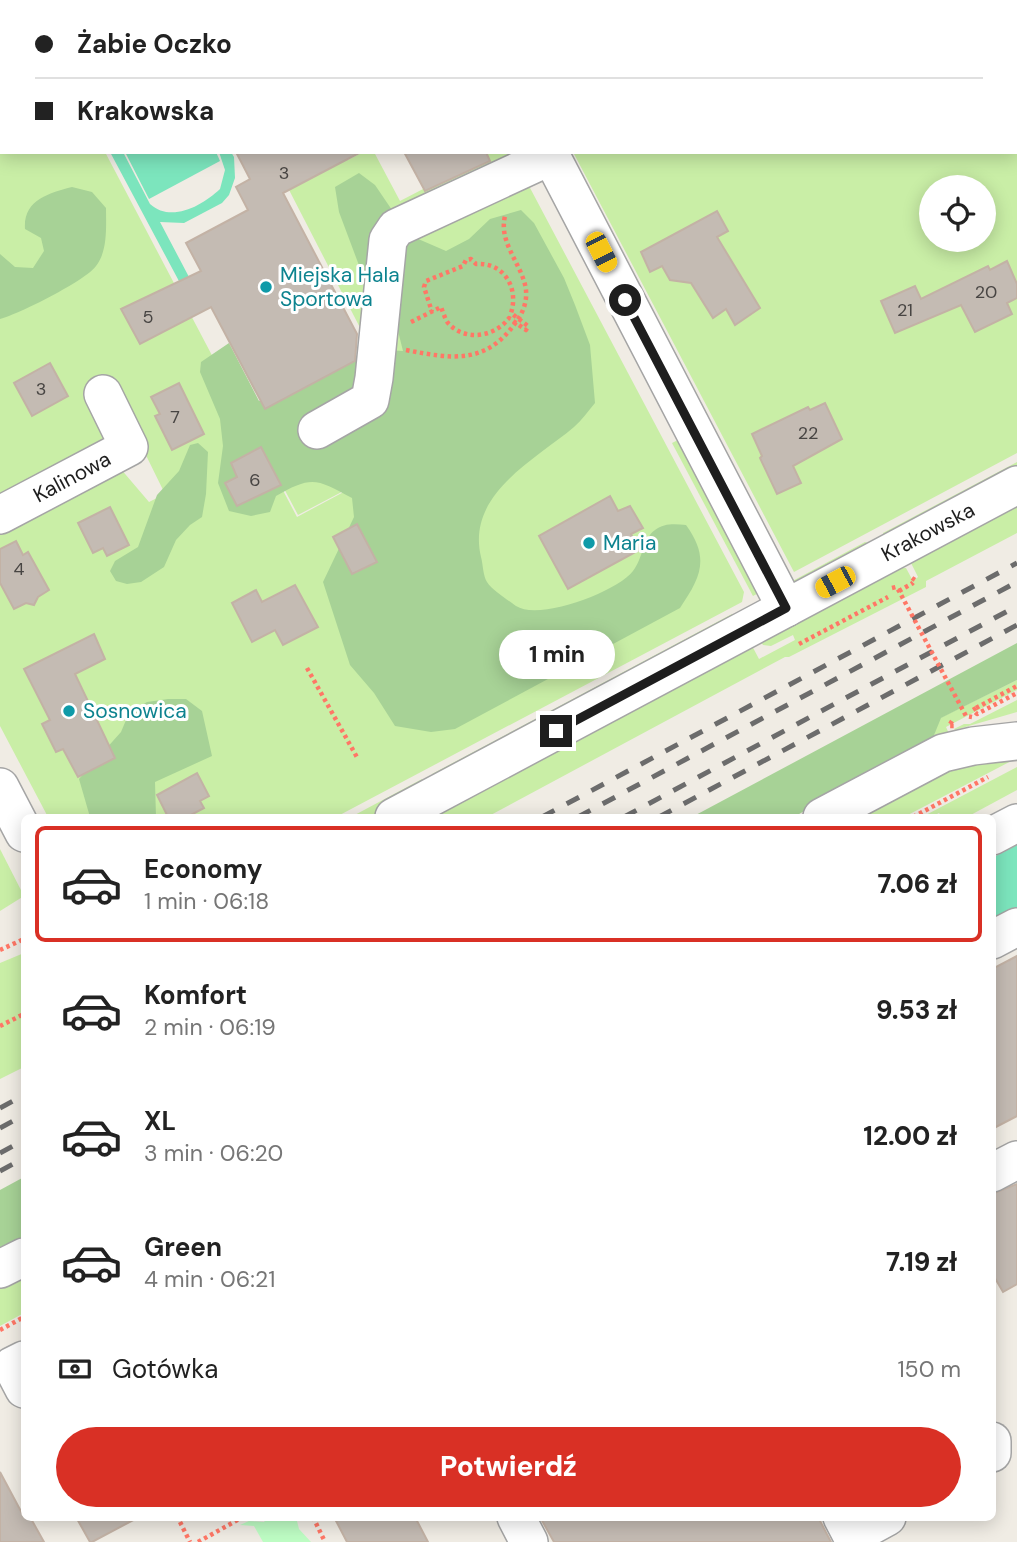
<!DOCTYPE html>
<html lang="pl">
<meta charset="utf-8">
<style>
:root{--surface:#fff;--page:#f2f2f2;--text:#222;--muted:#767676;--line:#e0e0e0;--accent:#d93025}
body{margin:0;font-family:"DM Sans",sans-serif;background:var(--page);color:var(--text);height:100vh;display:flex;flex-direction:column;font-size:26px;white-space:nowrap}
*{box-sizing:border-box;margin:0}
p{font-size:23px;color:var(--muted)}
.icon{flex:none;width:38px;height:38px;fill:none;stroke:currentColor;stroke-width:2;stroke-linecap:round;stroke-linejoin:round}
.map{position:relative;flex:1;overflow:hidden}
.side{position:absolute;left:21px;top:814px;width:975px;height:707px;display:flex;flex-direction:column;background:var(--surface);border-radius:10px;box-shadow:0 4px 18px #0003}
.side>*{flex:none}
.banner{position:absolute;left:0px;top:0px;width:1018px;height:154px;box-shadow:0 4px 18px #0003;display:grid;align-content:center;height:154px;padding:0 35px;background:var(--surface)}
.tools{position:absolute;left:919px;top:175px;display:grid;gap:14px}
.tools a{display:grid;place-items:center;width:77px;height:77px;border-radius:50%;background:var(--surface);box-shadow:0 4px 18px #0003;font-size:35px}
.end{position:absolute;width:32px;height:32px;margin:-16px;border:9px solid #1e1e1e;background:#fff;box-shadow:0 0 0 4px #fff}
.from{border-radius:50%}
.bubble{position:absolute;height:49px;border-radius:24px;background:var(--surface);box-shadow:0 4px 18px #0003;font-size:23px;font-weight:800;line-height:49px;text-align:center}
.car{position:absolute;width:21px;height:42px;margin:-21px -10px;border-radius:9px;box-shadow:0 0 5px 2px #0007;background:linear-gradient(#f5c518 24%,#345 0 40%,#f5c518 0 76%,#345 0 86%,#f5c518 0)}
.banner b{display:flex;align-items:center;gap:24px;height:66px;font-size:26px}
.banner b+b{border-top:2px solid var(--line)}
.banner i{width:18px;height:18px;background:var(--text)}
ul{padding:12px 0 0;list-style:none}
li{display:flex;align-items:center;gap:21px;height:116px;margin:0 14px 10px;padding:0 21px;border:4px solid transparent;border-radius:10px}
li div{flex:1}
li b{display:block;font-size:26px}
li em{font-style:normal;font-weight:800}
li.selected{border-color:var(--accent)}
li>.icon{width:63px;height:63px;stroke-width:1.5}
.pay{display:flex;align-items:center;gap:18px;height:77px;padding:0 35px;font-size:26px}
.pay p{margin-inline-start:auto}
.action{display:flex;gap:14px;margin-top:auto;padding:14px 35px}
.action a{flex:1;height:80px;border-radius:42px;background:var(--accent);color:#fff;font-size:28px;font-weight:800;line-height:80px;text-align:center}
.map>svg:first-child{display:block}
</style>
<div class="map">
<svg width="1017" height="1542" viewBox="0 0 1017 1542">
<rect width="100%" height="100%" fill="#f0ece4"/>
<g fill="#c9eea6" fill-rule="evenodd">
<polygon points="0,0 27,2 2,2 2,152 105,152 297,517 448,436 298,515 244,413 371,349 287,186 345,156 348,160 363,152 374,152 400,201 479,160 475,152 511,152 744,592 742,602 336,817 48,817 0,726 0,531 120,468 149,502 165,494 111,384 107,445 0,502"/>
<path d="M493 0H1017V453L794 572 573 152H1017V2ZM931 187H984V240H931Z"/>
<polygon points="678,440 762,591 753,596 672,443"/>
<polygon points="1017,462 1017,472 801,586 787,584 865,542 868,543 883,535 883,533"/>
<polygon points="1017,499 1017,533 926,581 926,587 789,657 785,657 487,817 427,817 750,642 759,659 795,640 793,635 771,646 763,645 758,637 902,568 906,568 913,581 918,577 908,557"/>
<polygon points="732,614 737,620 378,817 351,817 422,779 423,781 433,776 432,774"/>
<polygon points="1017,680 1017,690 946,727 951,738 930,745 940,718"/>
<polygon points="1017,700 1017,712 955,730 954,729 964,724 970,724"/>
<polygon points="1017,758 904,817 843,817 938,767"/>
<polygon points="1017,767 1017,790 967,817 942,817 939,813 931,817 922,817"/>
<polygon points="0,849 24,896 0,911"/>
<polygon points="24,953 24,1067 0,1079 0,963"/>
<polygon points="24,1269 24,1313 0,1326 0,1281"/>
</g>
<g fill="#a7d296">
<polygon points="734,0 936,0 937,2 729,2"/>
<path d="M359 173 375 185 409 235 446 251 469 239 490 219 521 210 534 223 564 278 575 305 590 345 595 403C588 411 582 420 574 427 535 460 466 494 481 557 483 564 483 576 487 582 492 590 508 600 516 606 539 621 617 592 633 571 642 560 644 537 655 530 664 523 675 524 686 525 710 558 701 577 680 608L455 729 431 732 395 726 374 693 350 665 323 582 354 517 352 498C317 479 312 475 276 496L270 512 251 516 229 511 218 483 223 446 220 419 200 372 201 362 229 343 259 401 371 349 403 351 393 311 372 300 339 212 335 187Z"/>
<path d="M72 187 92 192 106 208C106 226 108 251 96 266 85 281 19 314 0 319V254L15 267 33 268 44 251 41 238 25 229C23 200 49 193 72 187Z"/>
<polygon points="198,443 208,452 206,494 202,517 190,525 176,540 164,567 141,582 127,584 116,581 110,571 115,561 138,547 157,495 179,471 190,445"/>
<polygon points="1017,643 1017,680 941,718 930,745 854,782 794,817 692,817"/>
<polygon points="168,699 186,699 202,711 212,756 155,782 156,817 90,817 79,779 121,732 129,713 147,702"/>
<polygon points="24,1177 24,1236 0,1248 0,1190"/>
</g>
<polygon fill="#befdc4" points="268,1517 296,1517 299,1529 311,1542 263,1542 254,1526 240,1525 249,1521 264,1522"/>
<g fill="#7ce5bd">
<path d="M110 152H123L150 204C171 223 202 206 220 189L225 170 219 152H231L234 157 235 178 229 195 222 203 184 223 160 222 189 277 180 283Z"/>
<polygon points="125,152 216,152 220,161 149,199"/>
<polygon points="1017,845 1017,911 992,925 992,858"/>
</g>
<g fill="#c4bbb3" stroke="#c3b2a5" stroke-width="2">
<polygon points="236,152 361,152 283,193 357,334 355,361 265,409 211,307 140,344 121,309 201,271 186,243 248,210 236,187 250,179"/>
<polygon points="404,152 486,152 490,161 425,191"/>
<polygon points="717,211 728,231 717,237 760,308 735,325 726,309 713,318 691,283 670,280 662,266 650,272 641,252"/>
<polygon points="1007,261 1017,284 1017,298 1007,303 1012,314 975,332 961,305 895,333 881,301 915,286 921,299 988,266 990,270"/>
<polygon points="50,363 68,396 32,416 14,383"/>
<polygon points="179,383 204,434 172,450 155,416 160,414 151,397"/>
<polygon points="825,403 842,439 793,466 801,483 777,494 760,458 762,456 752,434 808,407 810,410"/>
<polygon points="261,447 281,485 237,506 225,483 237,477 231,463"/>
<polygon points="610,496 618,511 630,506 643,528 631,534 639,550 568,589 539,536"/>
<polygon points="110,507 129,545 107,556 103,548 93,553 78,523"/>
<polygon points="357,524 377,562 352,574 333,537"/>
<polygon points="16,541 23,555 28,552 49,590 38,597 34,605 26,603 14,609 0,583 0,549"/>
<polygon points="295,585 318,627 283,645 275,630 252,642 232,603 256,590 262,602"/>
<polygon points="94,634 105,659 75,674 115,758 78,777 63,749 56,752 42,724 50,720 24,669"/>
<polygon points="197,773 209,796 200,801 204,808 187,817 168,817 157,795"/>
<polygon points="1017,956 1017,1116 992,1129 992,969"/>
<polygon points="1017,1184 1017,1284 1003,1292 992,1273 992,1194"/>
<polygon points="0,1472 24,1517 30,1517 44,1542 0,1542"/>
<polygon points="76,1517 139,1517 92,1542 90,1542"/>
<polygon points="334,1517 415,1517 428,1542 347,1542"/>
<polygon points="540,1517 818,1517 831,1542 554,1542"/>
</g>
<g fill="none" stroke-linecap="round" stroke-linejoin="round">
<g stroke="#a5a5a5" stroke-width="40">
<g id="minor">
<polyline points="469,1 471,0"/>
<polyline points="549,152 786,608"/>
<polyline points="317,430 370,400 374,378 388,240 396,228 551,156"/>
<polyline points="0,515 129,447 103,394"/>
<polyline points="0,787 24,833"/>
<polyline points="394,817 1017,485"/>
<polyline points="822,817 943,753 973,746 1017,741"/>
<polyline points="992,836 1017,823"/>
<polyline points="992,940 1017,927"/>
<polyline points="992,1173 1017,1160"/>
<polyline points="0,1269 24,1257"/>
<polyline points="24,1360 12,1366 24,1389"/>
<polyline points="992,1441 992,1453"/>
<polyline points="516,1517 529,1542"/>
<polyline points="842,1517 852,1536 887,1517"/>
</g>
</g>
<g stroke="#f76" stroke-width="4.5" stroke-dasharray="3.5 3.5" stroke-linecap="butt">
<polyline points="167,0 168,2"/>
<polyline points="359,0 360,2"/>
<path d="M411 322 441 307C443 312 445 319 448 323 465 342 495 337 509 318L526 330 528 326 511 313C519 288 504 262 476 264L471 259 466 260 463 266 426 281 424 287 432 312"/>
<path d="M406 350C452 359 486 365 516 322 525 310 529 296 524 281 517 259 499 240 505 216"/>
<polyline points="912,578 915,580 912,584"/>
<polyline points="899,591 913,583"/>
<polyline points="799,644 888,597"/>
<polyline points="307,668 358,759"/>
<polyline points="976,708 973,710 977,714 1017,693"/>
<polyline points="976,708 1017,686"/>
<polyline points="913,817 988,777"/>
<polyline points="0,950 24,939"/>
<polyline points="0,1026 24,1014"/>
<polyline points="0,1330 24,1317"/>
<polyline points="313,1517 325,1542"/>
<polyline points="180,1522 190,1542"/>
<polyline points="198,1542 243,1517"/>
</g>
<use href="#minor" stroke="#fff" stroke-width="37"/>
<g stroke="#6c6c6c" stroke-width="5" stroke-dasharray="14 14" stroke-linecap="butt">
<polyline points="542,817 1017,563"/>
<polyline points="578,817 1017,582"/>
<polyline points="624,817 1017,606"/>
<polyline points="659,817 1017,625"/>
<polyline points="0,1108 24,1095"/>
<polyline points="0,1128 24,1115"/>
<polyline points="0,1153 24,1140"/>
<polyline points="0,1171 24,1158"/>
</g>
<g stroke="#f76" stroke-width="4.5" stroke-dasharray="3.5 3.5" stroke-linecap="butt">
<polyline points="892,588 896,587 899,591 966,716 972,717"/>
<polyline points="952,721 949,726 954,726"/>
</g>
</g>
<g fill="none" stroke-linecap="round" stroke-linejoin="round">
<polyline stroke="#1e1e1e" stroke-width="9" points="556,731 786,608 625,300"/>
</g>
<g fill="#0f9aa8" stroke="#fff" stroke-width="2.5">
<circle cx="266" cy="287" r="7"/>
<circle cx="589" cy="543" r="7"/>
<circle cx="69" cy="711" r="7"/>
</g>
<g text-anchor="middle" stroke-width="6" stroke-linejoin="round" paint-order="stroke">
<g font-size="18" fill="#484543">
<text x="284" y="179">3</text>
<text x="986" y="298">20</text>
<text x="905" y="316">21</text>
<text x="148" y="323">5</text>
<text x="41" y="395">3</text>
<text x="175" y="423">7</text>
<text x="808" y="439">22</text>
<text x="255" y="486">6</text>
<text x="19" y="575">4</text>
</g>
<g font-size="21" fill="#0d838f" stroke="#fff" text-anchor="start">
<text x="280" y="282">Miejska Hala<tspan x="280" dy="24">Sportowa</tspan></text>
<text x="603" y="550">Maria</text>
<text x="83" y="718">Sosnowica</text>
</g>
<g font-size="21" fill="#1e1e1e" stroke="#fff">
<text transform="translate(72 477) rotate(-28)" y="7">Kalinowa</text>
<text transform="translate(928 532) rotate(-28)" y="7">Krakowska</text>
</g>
</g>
</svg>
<div class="tools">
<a><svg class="icon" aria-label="locate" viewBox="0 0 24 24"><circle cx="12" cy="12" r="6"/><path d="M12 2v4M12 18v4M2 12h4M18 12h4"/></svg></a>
</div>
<i class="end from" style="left:625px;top:300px"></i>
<i class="end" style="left:556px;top:731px"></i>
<div class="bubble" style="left:499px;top:630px;width:116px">1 min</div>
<i class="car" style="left:601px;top:252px;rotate:153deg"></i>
<i class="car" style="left:835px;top:582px;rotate:242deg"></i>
<div class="banner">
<b><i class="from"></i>Żabie Oczko</b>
<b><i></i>Krakowska</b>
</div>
<section class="side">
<ul>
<li class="selected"><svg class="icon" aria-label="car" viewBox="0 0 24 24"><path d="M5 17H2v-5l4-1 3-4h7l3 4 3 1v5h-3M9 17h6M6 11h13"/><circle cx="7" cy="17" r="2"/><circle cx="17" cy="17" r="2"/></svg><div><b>Economy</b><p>1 min · 06:18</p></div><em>7.06 zł</em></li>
<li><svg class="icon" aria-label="car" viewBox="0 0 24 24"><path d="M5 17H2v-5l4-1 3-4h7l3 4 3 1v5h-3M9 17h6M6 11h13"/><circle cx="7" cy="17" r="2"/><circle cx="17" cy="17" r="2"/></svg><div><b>Komfort</b><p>2 min · 06:19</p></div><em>9.53 zł</em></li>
<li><svg class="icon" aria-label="car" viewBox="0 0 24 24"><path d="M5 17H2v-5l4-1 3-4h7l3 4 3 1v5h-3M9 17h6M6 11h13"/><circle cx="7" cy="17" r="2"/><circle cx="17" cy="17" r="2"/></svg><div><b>XL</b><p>3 min · 06:20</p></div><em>12.00 zł</em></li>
<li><svg class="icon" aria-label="car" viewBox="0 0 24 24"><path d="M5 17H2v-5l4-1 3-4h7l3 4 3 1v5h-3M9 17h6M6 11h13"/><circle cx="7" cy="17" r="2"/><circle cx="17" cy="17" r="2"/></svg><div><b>Green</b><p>4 min · 06:21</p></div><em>7.19 zł</em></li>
</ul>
<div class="pay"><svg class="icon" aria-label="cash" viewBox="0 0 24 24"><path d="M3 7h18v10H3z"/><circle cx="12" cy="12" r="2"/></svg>Gotówka<p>150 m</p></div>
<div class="action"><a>Potwierdź</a></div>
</section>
</div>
